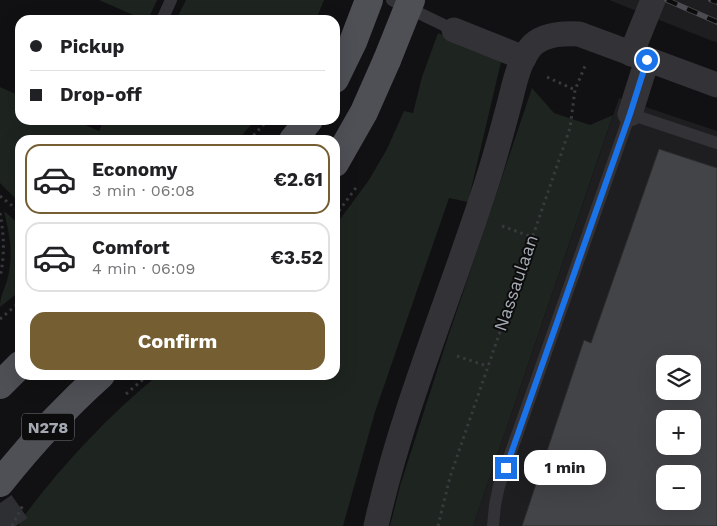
<!DOCTYPE html>
<meta charset="utf-8">
<style>
:root{--surface:#fff;--page:#f6f6f6;--text:#202124;--muted:#757577;--line:#e0e0e0;--accent:#745e32}
body{margin:0;font-family:"Work Sans",sans-serif;background:var(--page);color:var(--text);height:100vh;display:flex;flex-direction:column;font-size:19px;white-space:nowrap}
*{box-sizing:border-box;margin:0}
p{font-size:16px;color:var(--muted)}
.icon{flex:none;width:28px;height:28px;fill:none;stroke:currentColor;stroke-width:2;stroke-linecap:round;stroke-linejoin:round}
.map{position:relative;flex:1;overflow:hidden}
.panel{position:absolute;left:15px;top:135px;width:325px;height:245px;display:flex;flex-direction:column;background:var(--surface);border-radius:15px;box-shadow:0 5px 20px #0002}
.panel>*{flex:none}
.hud{position:absolute;left:15px;top:15px;width:325px;height:110px;border-radius:15px;box-shadow:0 5px 20px #0002;display:grid;align-content:center;height:110px;padding:0 15px;background:var(--surface)}
.buttons{position:absolute;left:656px;top:355px;display:grid;gap:10px}
.buttons a{display:grid;place-items:center;width:45px;height:45px;border-radius:10px;background:var(--surface);box-shadow:0 5px 20px #0002;font-size:25px}
.end{position:absolute;width:22px;height:22px;margin:-11px;border:6px solid #1a73e8;background:#fff;box-shadow:0 0 0 2px #fff}
.from{border-radius:50%}
.bubble{position:absolute;height:35px;border-radius:15px;background:var(--surface);box-shadow:0 5px 20px #0002;font-size:16px;font-weight:700;line-height:35px;text-align:center}
.hud b{display:flex;align-items:center;gap:18px;height:48px;font-size:19px}
.hud b+b{border-top:1px solid var(--line)}
.hud i{width:12px;height:12px;background:var(--text)}
ul{padding:9px 0 0;list-style:none}
li{display:flex;align-items:center;gap:15px;height:70px;margin:0 10px 8px;padding:0 5px;border:2px solid var(--line);border-radius:15px}
li div{flex:1}
li b{display:block;font-size:19px}
li em{font-style:normal;font-weight:700}
li.active{border-color:var(--accent)}
li>.icon{width:45px;height:45px;stroke-width:1.5}
.primary-button{display:flex;gap:10px;margin-top:auto;padding:10px 15px}
.primary-button a{flex:1;height:58px;border-radius:15px;background:var(--accent);color:#fff;font-size:20px;font-weight:700;line-height:58px;text-align:center}
.map>svg:first-child{display:block}
</style>
<div class="map">
<svg width="717" height="526" viewBox="0 0 717 526">
<rect width="100%" height="100%" fill="#111113"/>
<g fill="#1e1d1f" fill-rule="evenodd">
<polygon points="609,0 717,0 717,42 712,41"/>
<path d="M619 98 717 131V526H473ZM665 364H692V391H665ZM665 419H692V446H665ZM665 474H692V501H665Z"/>
</g>
<g fill="#1e241f">
<polygon points="99,0 157,0 148,20 145,20"/>
<polygon points="186,0 324,0 316,20 176,20"/>
<path d="M438 33 501 62 468 202 449 198 375 412 343 526H19L21 520C61 466 106 418 158 375H335V226L369 180 387 149 404 111 413 113 422 77Z"/>
<polygon points="0,87 20,96 20,120 74,120 99,131 104,120 255,120 238,140 20,140 20,203 0,183"/>
<polygon points="532,88 554,113 590,125 613,115 473,526 390,526 400,486 445,346"/>
<path d="M4 211 20 225V291L0 307C0 297 4 290 7 281 14 254 10 237 4 211Z"/>
</g>
<path fill="#434447" stroke="#2c2c2e" fill-rule="evenodd" d="M659 149 717 168V526H522L584 340 591 343ZM665 364H692V391H665ZM665 419H692V446H665ZM665 474H692V501H665Z"/>
<g fill="none" stroke-linecap="round" stroke-linejoin="round">
<polyline stroke="#2e2f33" stroke-width="28" stroke-dasharray="28 14" stroke-linecap="butt" points="0,503 16,526"/>
<polyline stroke="#2e2f33" stroke-width="28" stroke-dasharray="28 14" stroke-linecap="butt" points="0,508 13,526"/>
<g stroke="#393a3e" stroke-width="3" stroke-dasharray="2.5 4" stroke-linecap="butt">
<polyline points="547,77 575,90"/>
<polyline points="249,140 266,122"/>
<polyline points="0,196 20,212"/>
<path d="M0 213C4 234 5 256 0 277"/>
<polyline points="335,216 358,185"/>
<polyline points="502,226 532,237"/>
<polyline points="0,319 20,302"/>
<polyline points="457,356 487,366"/>
<polyline points="126,394 148,375"/>
<polyline points="12,526 23,505"/>
<polyline points="438,526 450,477 570,128 575,90 585,66"/>
</g>
<g stroke="#333337" stroke-width="12">
<polyline points="392,0 454,30"/>
<polyline points="162,20 171,0"/>
<polyline points="493,526 495,505 499,486 630,114 717,143"/>
</g>
<g stroke="#333337" stroke-width="25">
<polyline points="454,30 524,58"/>
<polyline points="631,54 653,0"/>
<polyline points="630,114 647,60"/>
<path d="M376 526C402 409 450 298 486 185 495 158 502 131 509 105 514 86 518 63 530 48 541 34 562 33 579 34L717 85"/>
</g>
<g stroke="#4f5056" stroke-width="28">
<polyline points="335,79 353,42 369,0"/>
<polyline points="293,140 309,120"/>
<polyline points="335,163 364,112 387,60"/>
<polyline points="0,385 20,365"/>
<path d="M0 483C31 444 64 408 101 375"/>
</g>
<g stroke="#4c4d52" stroke-width="5.5">
<g id="rail">
<polyline points="667,0 717,22"/>
<polyline points="711,0 717,2"/>
</g>
</g>
<use href="#rail" stroke="#0c0c0d" stroke-width="4" stroke-dasharray="11" stroke-linecap="butt"/>
<polyline stroke="#4f5056" stroke-width="28" points="387,60 411,0"/>
</g>
<g fill="none" stroke-linecap="round" stroke-linejoin="round">
<polyline stroke="#1a73e8" stroke-width="6" points="506,468 630,114 647,60"/>
</g>
<g text-anchor="middle" stroke-width="4" stroke-linejoin="round" paint-order="stroke">
<rect fill="#0c0c0d" stroke="#767980" stroke-width="1" x="22" y="413.5" width="52" height="27" rx="4"/>
<g font-size="16" font-weight="bold" fill="#a4a8b1">
<text x="48" y="433">N278</text>
</g>
<g font-size="18" fill="#a4a8b1" stroke="#0c0c0d">
<text transform="translate(516 283) rotate(-71)" y="6">Nassaulaan</text>
</g>
</g>
</svg>
<div class="buttons">
<a><svg class="icon" aria-label="layers" viewBox="0 0 24 24"><path d="M12 4l9 5-9 5-9-5zM3 14l9 5 9-5"/></svg></a>
<a>+</a>
<a>−</a>
</div>
<i class="end from" style="left:647px;top:60px"></i>
<i class="end" style="left:506px;top:468px"></i>
<div class="bubble" style="left:524px;top:450px;width:82px">1 min</div>
<div class="hud">
<b><i class="from"></i>Pickup</b>
<b><i></i>Drop-off</b>
</div>
<section class="panel">
<ul>
<li class="active"><svg class="icon" aria-label="car" viewBox="0 0 24 24"><path d="M5 17H2v-5l4-1 3-4h7l3 4 3 1v5h-3M9 17h6M6 11h13"/><circle cx="7" cy="17" r="2"/><circle cx="17" cy="17" r="2"/></svg><div><b>Economy</b><p>3 min · 06:08</p></div><em>€2.61</em></li>
<li><svg class="icon" aria-label="car" viewBox="0 0 24 24"><path d="M5 17H2v-5l4-1 3-4h7l3 4 3 1v5h-3M9 17h6M6 11h13"/><circle cx="7" cy="17" r="2"/><circle cx="17" cy="17" r="2"/></svg><div><b>Comfort</b><p>4 min · 06:09</p></div><em>€3.52</em></li>
</ul>
<div class="primary-button"><a>Confirm</a></div>
</section>
</div>
